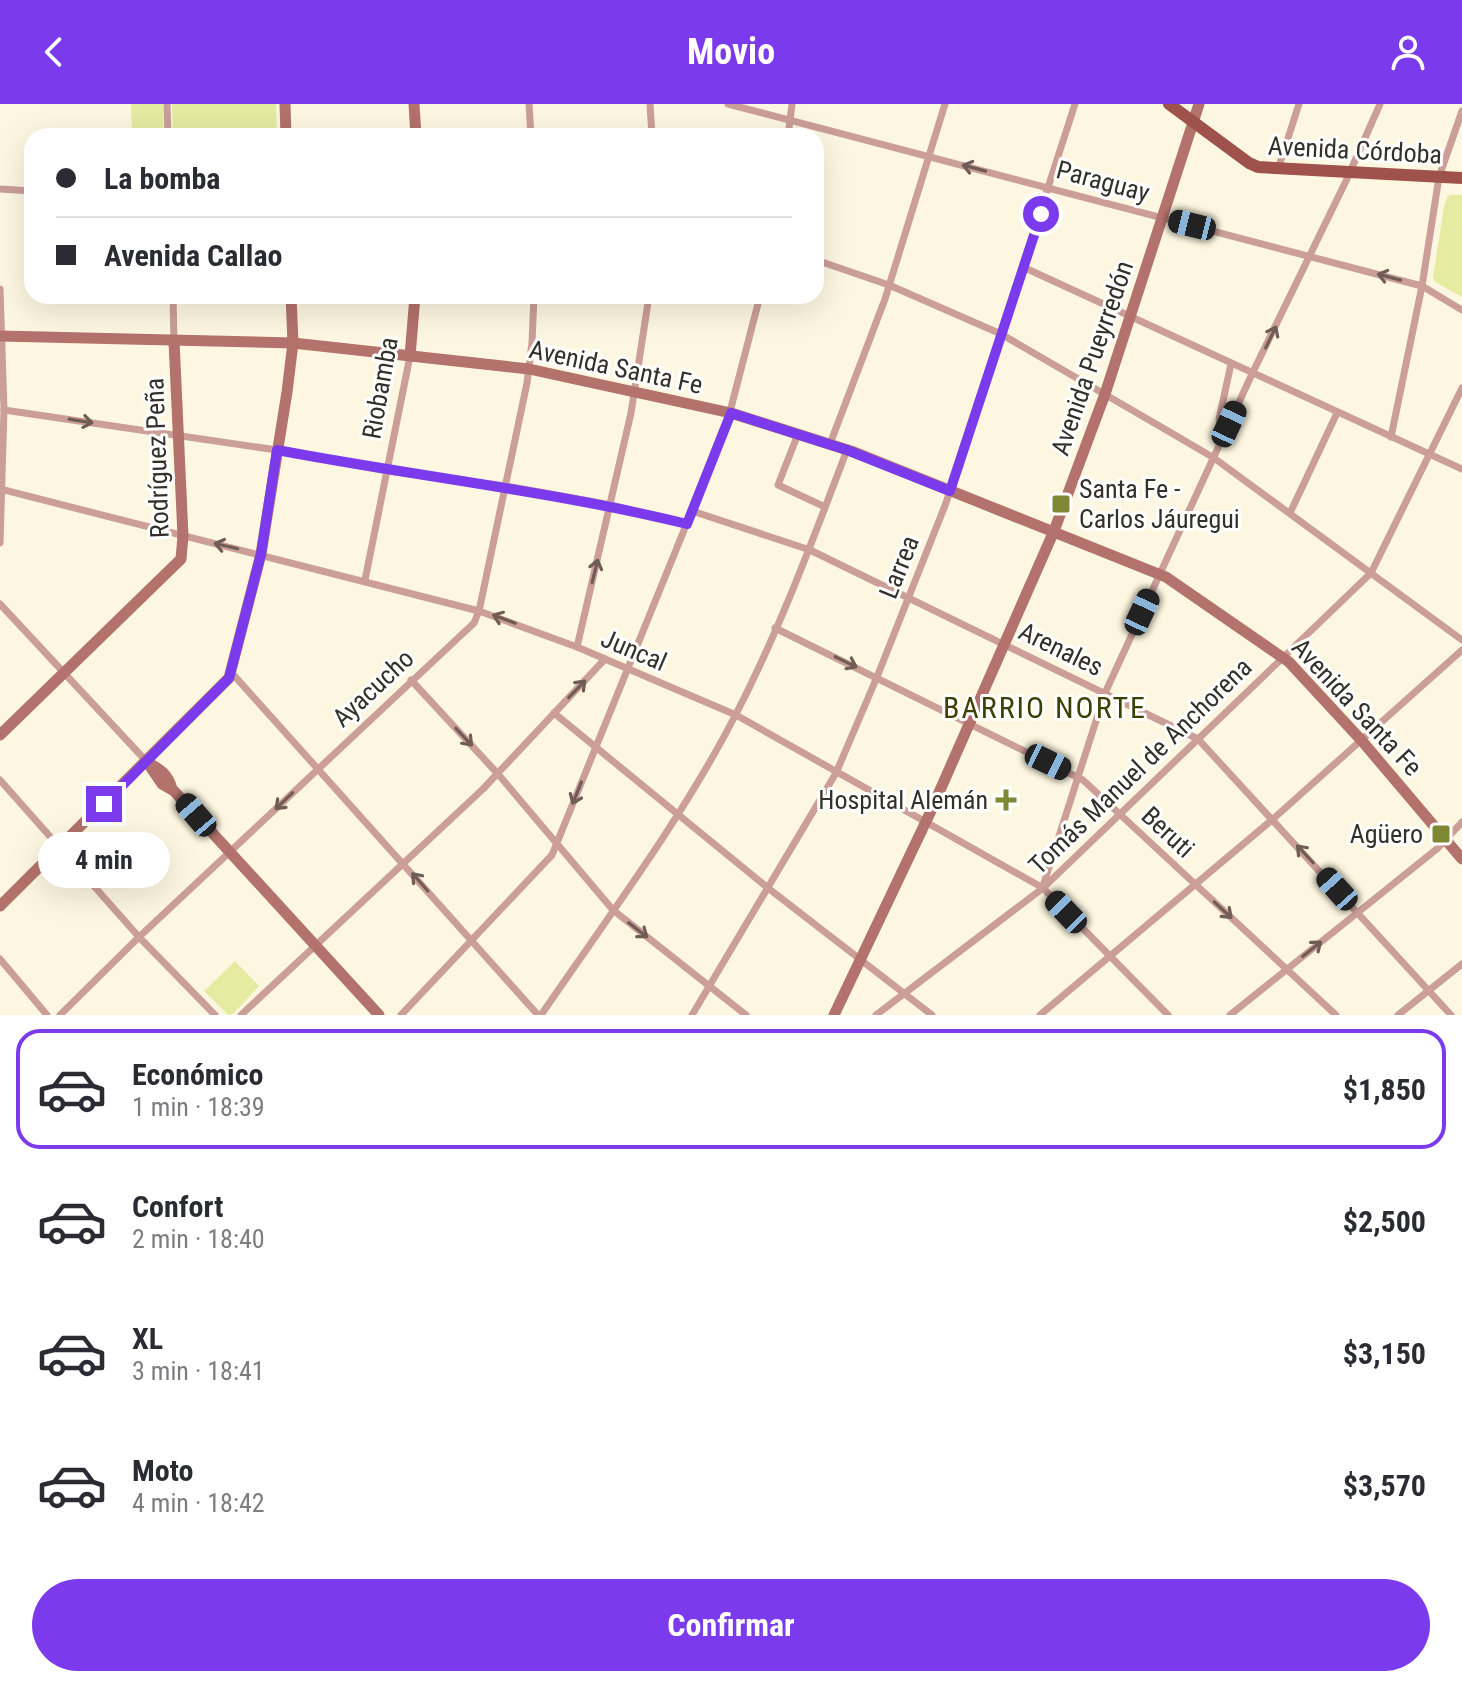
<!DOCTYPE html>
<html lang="es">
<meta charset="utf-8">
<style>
:root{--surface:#fff;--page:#f2f2f3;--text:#2b2b33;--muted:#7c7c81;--line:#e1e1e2;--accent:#7c3aed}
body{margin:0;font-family:"Roboto Condensed",sans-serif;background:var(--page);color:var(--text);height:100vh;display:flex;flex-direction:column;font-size:30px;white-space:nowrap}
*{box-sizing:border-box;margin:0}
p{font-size:26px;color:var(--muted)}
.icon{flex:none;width:44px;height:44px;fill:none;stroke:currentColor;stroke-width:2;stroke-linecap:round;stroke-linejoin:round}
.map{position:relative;height:911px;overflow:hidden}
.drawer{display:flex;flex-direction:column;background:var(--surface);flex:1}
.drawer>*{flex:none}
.top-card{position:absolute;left:24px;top:24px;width:800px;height:176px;border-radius:24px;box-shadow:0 8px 32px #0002;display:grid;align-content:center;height:176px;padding:0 32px;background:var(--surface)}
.end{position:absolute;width:36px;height:36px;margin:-18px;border:10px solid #7c3aed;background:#fff;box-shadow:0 0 0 4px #fff}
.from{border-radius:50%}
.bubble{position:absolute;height:56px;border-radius:28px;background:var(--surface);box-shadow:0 8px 32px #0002;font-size:26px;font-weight:700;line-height:56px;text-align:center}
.car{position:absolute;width:24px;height:48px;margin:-24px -12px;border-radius:10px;box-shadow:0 0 6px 2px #0007;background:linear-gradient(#222 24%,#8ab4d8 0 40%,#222 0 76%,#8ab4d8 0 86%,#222 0)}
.top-card b{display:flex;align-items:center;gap:28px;height:76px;font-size:30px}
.top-card b+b{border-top:2px solid var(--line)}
.top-card i{width:20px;height:20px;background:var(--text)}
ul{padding:14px 0 0;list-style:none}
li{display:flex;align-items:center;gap:24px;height:120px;margin:0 16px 12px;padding:0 16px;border:4px solid transparent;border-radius:24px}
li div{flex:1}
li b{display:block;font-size:30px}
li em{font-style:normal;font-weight:700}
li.active{border-color:var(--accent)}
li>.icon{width:72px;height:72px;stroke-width:1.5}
.cta{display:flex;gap:16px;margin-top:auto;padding:16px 32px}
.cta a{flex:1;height:92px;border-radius:48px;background:var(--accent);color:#fff;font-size:32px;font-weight:700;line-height:92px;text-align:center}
header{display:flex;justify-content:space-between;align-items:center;height:104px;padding:0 32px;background:var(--accent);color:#fff;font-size:36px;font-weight:700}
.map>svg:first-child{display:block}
</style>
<header><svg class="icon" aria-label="back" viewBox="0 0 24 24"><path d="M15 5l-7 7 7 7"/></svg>Movio<svg class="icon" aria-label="person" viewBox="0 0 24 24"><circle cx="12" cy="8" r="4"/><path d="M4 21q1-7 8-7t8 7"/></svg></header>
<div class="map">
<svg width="1462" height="911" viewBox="0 0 1462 911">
<rect width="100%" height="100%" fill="#fdf7e1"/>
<g fill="#e6eba2">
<polygon points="131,0 163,0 164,32 132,32"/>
<polygon points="172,0 276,0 277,32 173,32"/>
<polygon points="1451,91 1462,91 1462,193 1435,178 1433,173 1444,103 1447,93"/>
<polygon points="235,857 259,882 232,911 228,911 204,887"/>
</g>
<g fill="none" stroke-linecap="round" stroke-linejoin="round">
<g stroke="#cb9e98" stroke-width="7">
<polyline points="167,0 168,32"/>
<polyline points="529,0 531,32"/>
<polyline points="650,0 652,32"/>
<polyline points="728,0 1422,182 1462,206"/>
<polyline points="788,32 792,0"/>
<polyline points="1278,65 1299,0"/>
<polyline points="0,85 32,87"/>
<polyline points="816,156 889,181 1001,230 1168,327 1214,354 1462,536"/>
<polyline points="1023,163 1462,365"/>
<polyline points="0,185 4,306 0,439"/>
<polyline points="173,192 174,237"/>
<polyline points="4,306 277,346 387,367 506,382 611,401 687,420"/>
<polyline points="1229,320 1221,320 1219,315 1231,260"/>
<polyline points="798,330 778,381 825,403"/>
<polyline points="1391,333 1422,182 1439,73 1462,7"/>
<polyline points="830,340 885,195 945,0"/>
<polyline points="0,385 479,507 577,543 736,611 1043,784 1168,911"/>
<polyline points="692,407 810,446 1198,635 1451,911"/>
<polyline points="1290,409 1337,309"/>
<polyline points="365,476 410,252"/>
<polyline points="0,500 147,658"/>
<polyline points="775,524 1083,676 1336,911"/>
<polyline points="577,543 631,309 649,192"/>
<polyline points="231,568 538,911"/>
<polyline points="411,576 498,670 613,806 746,911"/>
<polyline points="554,609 768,784 932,911"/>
<polyline points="0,676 139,833 215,911"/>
<polyline points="1043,782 1105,589 1252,270 1346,77 1380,0"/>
<polyline points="0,855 47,911"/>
<polyline points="60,911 139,833 474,519 479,507 527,279 532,239 534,192"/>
<polyline points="241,911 483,685 605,555"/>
<polyline points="401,911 552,751 726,323 760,192"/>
<path d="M541 911C608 813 682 715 736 610 780 525 813 435 847 346"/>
<polyline points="692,911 836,669 877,573 946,399 1075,0"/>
<polyline points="876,911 1043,784 1371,469 1462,284"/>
<polyline points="1040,911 1273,715 1462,546"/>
<polyline points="1230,911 1438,744 1462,718"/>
<polyline points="1398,911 1462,860"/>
</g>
<g stroke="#b3726b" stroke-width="11">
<polyline points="285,0 286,32"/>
<polyline points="414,0 416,32"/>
<polyline points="0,232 293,239 529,265 731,309 854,348 1166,473 1289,558 1362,637 1462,755"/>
<polyline points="410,252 415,192"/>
<polyline points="0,631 181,455 183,432 174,237"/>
<polyline points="147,658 162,680 174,687 379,911"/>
<path d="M147 658C160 665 168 670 172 685"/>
<polyline points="0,802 229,574 261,450 287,288 293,239 291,192"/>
<polyline points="834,911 930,709 1054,427 1105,290 1199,0"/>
</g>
<polyline stroke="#9f524b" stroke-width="12" points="1169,0 1249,59 1258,63 1462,74"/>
</g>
<defs><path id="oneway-shaft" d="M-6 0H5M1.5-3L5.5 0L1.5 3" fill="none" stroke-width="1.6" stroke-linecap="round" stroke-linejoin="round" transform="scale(2)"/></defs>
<g stroke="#6f5c55">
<use href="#oneway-shaft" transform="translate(974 64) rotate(-165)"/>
<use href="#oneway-shaft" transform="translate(1389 173) rotate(-165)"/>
<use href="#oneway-shaft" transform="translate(1271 233) rotate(-64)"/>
<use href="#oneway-shaft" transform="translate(81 317) rotate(9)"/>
<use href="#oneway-shaft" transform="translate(226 442) rotate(-167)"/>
<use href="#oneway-shaft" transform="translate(595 467) rotate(-76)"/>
<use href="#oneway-shaft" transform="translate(504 515) rotate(-159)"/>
<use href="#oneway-shaft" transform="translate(846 558) rotate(26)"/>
<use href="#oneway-shaft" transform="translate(577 585) rotate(-46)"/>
<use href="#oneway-shaft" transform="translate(464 633) rotate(47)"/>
<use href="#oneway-shaft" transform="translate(577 689) rotate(112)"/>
<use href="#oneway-shaft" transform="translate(284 697) rotate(136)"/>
<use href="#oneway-shaft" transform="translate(1305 750) rotate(-133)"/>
<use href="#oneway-shaft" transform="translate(420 778) rotate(-131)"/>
<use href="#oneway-shaft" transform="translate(1223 806) rotate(43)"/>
<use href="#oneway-shaft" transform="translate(638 826) rotate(38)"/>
<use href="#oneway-shaft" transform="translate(1312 845) rotate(-39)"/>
</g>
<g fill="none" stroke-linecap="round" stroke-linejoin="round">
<path stroke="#7c3aed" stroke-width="10" d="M104 700 229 574 261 450 277 346C414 372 552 387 687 420L731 309 847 346 950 387 1041 110"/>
</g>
<g fill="#7d8734" stroke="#fff" stroke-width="3">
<rect x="1051" y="390" width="20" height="20" rx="4"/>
<path d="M1002 684h8v8h8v8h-8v8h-8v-8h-8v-8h8z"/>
<rect x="1431" y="720" width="20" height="20" rx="4"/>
</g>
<g text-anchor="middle" stroke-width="6" stroke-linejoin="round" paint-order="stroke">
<g font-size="26" fill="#323028" stroke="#fff">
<text transform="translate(1355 46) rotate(3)" y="9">Avenida Córdoba</text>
<text transform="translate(1103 77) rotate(15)" y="9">Paraguay</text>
<text transform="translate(1092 254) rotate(-71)" y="9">Avenida Pueyrredón</text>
<text transform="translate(616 263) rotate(12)" y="9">Avenida Santa Fe</text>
<text transform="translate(380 284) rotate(-80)" y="9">Riobamba</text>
<text transform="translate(157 354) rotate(-92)" y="9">Rodríguez Peña</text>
<text transform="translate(899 463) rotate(-68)" y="9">Larrea</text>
<text transform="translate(1061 545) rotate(26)" y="9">Arenales</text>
<text transform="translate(634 546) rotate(23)" y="9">Juncal</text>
<text transform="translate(373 584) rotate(-43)" y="9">Ayacucho</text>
<text transform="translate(1357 603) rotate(47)" y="9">Avenida Santa Fe</text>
<text transform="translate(1140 662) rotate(-44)" y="9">Tomás Manuel de Anchorena</text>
<text transform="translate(1168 728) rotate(43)" y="9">Beruti</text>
</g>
<g font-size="26" fill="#323028" stroke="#fff" text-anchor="end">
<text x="1079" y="394" text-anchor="start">Santa Fe -<tspan x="1079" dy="30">Carlos Jáuregui</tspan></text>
<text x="988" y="705">Hospital Alemán</text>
<text x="1423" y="739">Agüero</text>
</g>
<g font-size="30" letter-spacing="2" fill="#3b4102" stroke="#fff">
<text x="1045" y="614">BARRIO NORTE</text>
</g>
</g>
</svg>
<i class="end from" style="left:1041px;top:110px"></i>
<i class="end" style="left:104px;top:700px"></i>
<div class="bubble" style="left:38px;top:728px;width:132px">4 min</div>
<i class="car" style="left:1192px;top:121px;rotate:284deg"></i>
<i class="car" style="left:1229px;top:320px;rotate:25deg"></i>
<i class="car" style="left:1142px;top:508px;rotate:25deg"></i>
<i class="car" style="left:1048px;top:658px;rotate:116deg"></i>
<i class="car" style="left:196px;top:711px;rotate:319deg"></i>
<i class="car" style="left:1337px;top:785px;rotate:318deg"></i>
<i class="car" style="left:1066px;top:808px;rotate:316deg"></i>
<div class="top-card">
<b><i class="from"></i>La bomba</b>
<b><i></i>Avenida Callao</b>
</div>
</div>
<section class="drawer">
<ul>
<li class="active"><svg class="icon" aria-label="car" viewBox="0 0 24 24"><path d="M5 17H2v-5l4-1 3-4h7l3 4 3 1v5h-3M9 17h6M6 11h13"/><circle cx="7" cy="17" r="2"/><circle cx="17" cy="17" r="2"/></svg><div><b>Económico</b><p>1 min · 18:39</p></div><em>$1,850</em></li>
<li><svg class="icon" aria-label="car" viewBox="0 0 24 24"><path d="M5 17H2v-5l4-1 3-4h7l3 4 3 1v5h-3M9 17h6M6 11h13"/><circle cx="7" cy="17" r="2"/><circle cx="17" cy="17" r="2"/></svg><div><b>Confort</b><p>2 min · 18:40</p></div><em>$2,500</em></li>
<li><svg class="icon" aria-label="car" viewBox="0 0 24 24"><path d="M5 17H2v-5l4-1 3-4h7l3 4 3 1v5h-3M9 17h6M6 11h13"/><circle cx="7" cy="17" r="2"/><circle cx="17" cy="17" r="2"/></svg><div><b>XL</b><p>3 min · 18:41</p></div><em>$3,150</em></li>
<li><svg class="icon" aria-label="car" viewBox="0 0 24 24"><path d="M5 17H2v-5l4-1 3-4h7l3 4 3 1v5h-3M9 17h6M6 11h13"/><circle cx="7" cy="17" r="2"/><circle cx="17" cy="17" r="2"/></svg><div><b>Moto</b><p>4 min · 18:42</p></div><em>$3,570</em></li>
</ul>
<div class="cta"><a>Confirmar</a></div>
</section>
